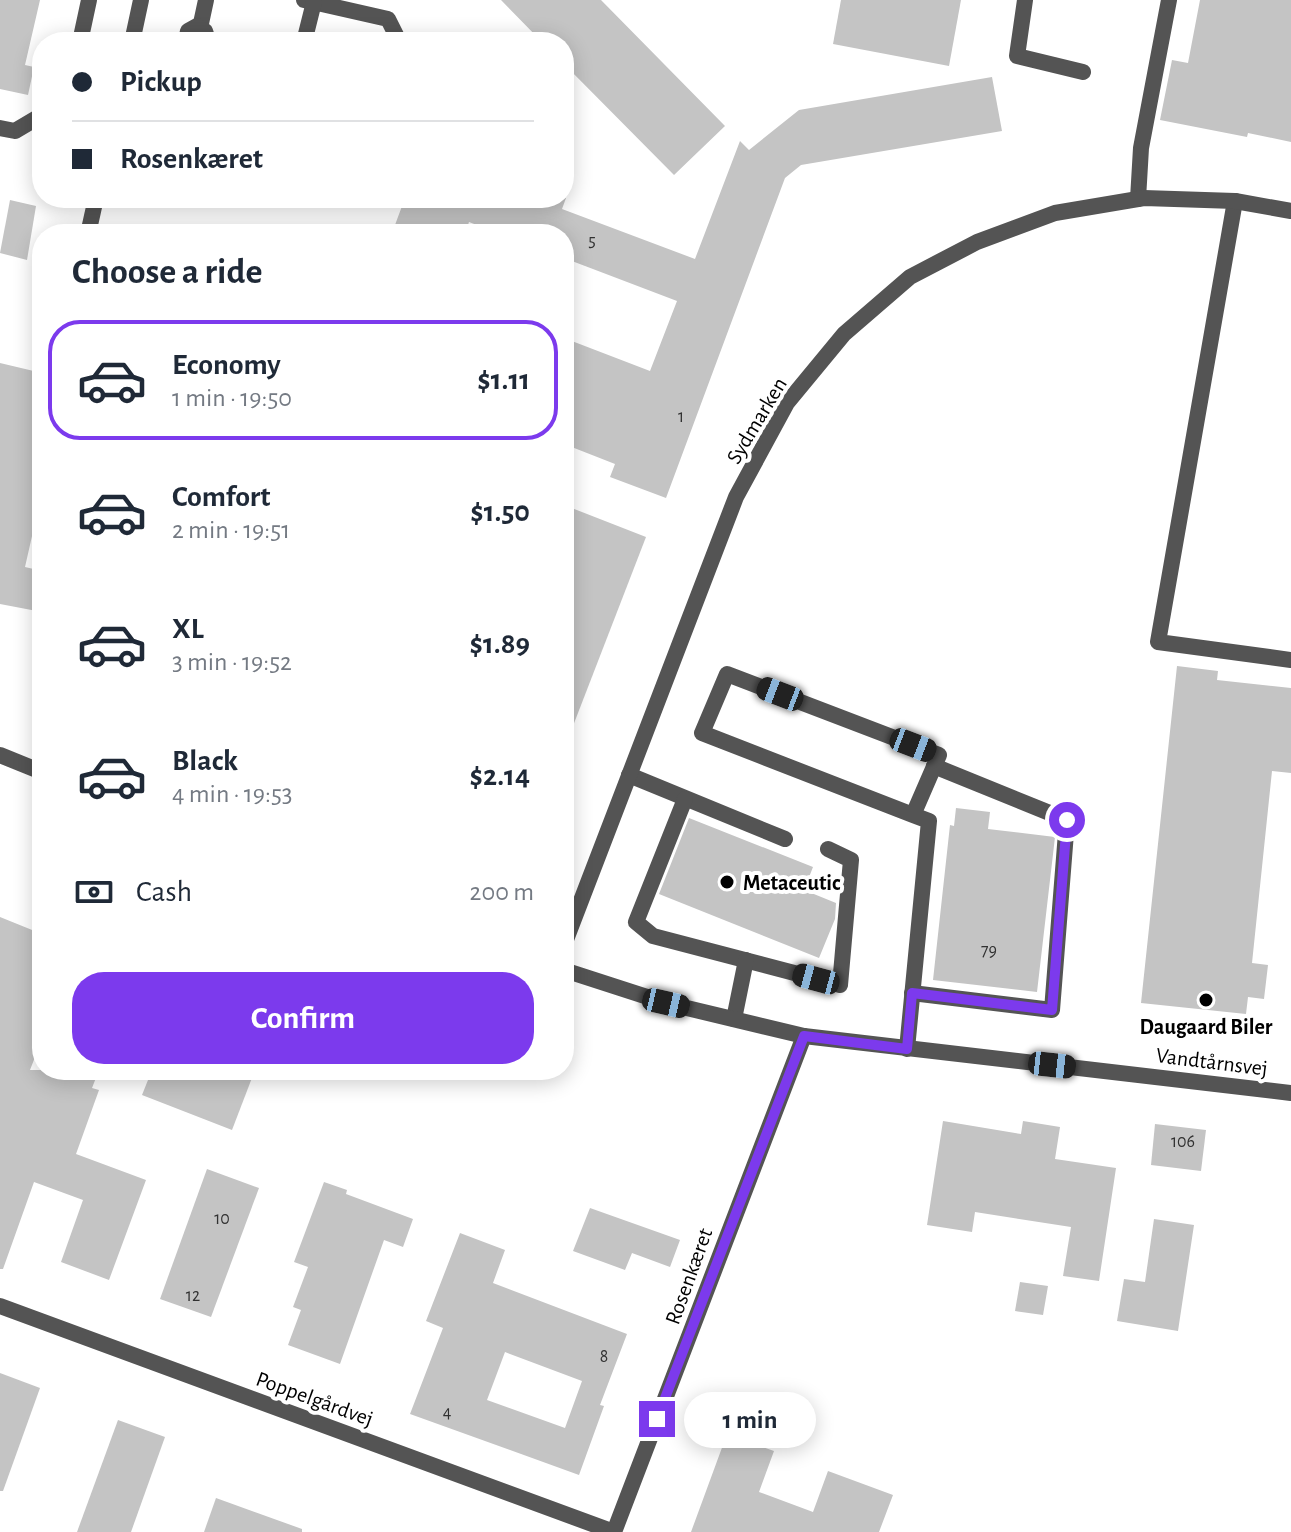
<!DOCTYPE html>
<meta charset="utf-8">
<style>
:root{--surface:#fff;--page:#f2f2f3;--text:#1f2937;--muted:#747a83;--line:#e0e1e3;--accent:#7c3aed}
body{margin:0;font-family:"Alegreya Sans",sans-serif;background:var(--page);color:var(--text);height:100vh;display:flex;flex-direction:column;font-size:30px;white-space:nowrap}
*{box-sizing:border-box;margin:0}
p{font-size:26px;color:var(--muted)}
.icon{flex:none;width:44px;height:44px;fill:none;stroke:currentColor;stroke-width:2;stroke-linecap:round;stroke-linejoin:round}
.map{position:relative;flex:1;overflow:hidden}
.sheet{position:absolute;left:32px;top:224px;width:542px;height:856px;display:flex;flex-direction:column;background:var(--surface);border-radius:32px;box-shadow:0 4px 20px #0003}
.sheet>*{flex:none}
.banner{position:absolute;left:32px;top:32px;width:542px;height:176px;border-radius:32px;box-shadow:0 4px 20px #0003;display:grid;align-content:center;height:176px;padding:0 40px;background:var(--surface)}
.end{position:absolute;width:36px;height:36px;margin:-18px;border:10px solid #7c3aed;background:#fff;box-shadow:0 0 0 4px #fff}
.from{border-radius:50%}
.bubble{position:absolute;height:56px;border-radius:28px;background:var(--surface);box-shadow:0 4px 20px #0003;font-size:26px;font-weight:700;line-height:56px;text-align:center}
.car{position:absolute;width:24px;height:48px;margin:-24px -12px;border-radius:10px;box-shadow:0 0 6px 2px #0007;background:linear-gradient(#222 24%,#8ab4d8 0 40%,#222 0 76%,#8ab4d8 0 86%,#222 0)}
.banner b{display:flex;align-items:center;gap:28px;height:76px;font-size:30px}
.banner b+b{border-top:2px solid var(--line)}
.banner i{width:20px;height:20px;background:var(--text)}
ul{padding:0;list-style:none}
li{display:flex;align-items:center;gap:24px;height:120px;margin:0 16px 12px;padding:0 24px;border:4px solid transparent;border-radius:32px}
li div{flex:1}
li b{display:block;font-size:30px}
li em{font-style:normal;font-weight:700}
li.active{border-color:var(--accent)}
li>.icon{width:72px;height:72px;stroke-width:1.5}
h2{padding:0 40px;font-size:36px;line-height:96px}
.pay{display:flex;align-items:center;gap:20px;height:88px;padding:0 40px;font-size:30px}
.pay p{margin-inline-start:auto}
.primary-button{display:flex;gap:16px;margin-top:auto;padding:16px 40px}
.primary-button a{flex:1;height:92px;border-radius:32px;background:var(--accent);color:#fff;font-size:32px;font-weight:700;line-height:92px;text-align:center}
.map>svg:first-child{display:block}
</style>
<div class="map">
<svg width="1291" height="1532" viewBox="0 0 1291 1532">
<rect width="100%" height="100%" fill="#fff"/>
<g fill="#c4c4c4" fill-rule="evenodd">
<polygon points="0,0 40,0 25,65 34,67 28,95 0,89"/>
<polygon points="501,0 601,0 725,126 674,175 564,64 564,42 542,42"/>
<polygon points="841,0 961,0 949,66 833,44"/>
<polygon points="1200,0 1291,0 1291,142 1248,133 1247,137 1160,120 1172,60 1188,63"/>
<polygon points="992,77 1002,131 801,165 785,178 666,498 610,477 615,464 564,444 564,338 650,371 677,301 564,258 564,234 500,234 469,222 465,234 418,234 395,225 405,198 566,198 562,209 695,259 740,141 749,150 799,110"/>
<polygon points="10,200 36,206 27,260 0,253"/>
<polygon points="0,363 42,373 42,492 25,567 42,571 42,612 0,604"/>
<polygon points="564,505 646,537 566,744 564,744"/>
<polygon points="1177,666 1218,671 1217,680 1291,688 1291,773 1272,771 1252,963 1268,965 1264,999 1248,997 1246,1014 1141,1003"/>
<polygon points="956,808 990,812 988,829 1055,837 1037,992 933,980 950,825 954,826"/>
<polygon points="689,818 813,867 804,890 836,903 835,919 819,958 659,894"/>
<polygon points="0,917 42,934 42,1039 30,1070 99,1070 92,1088 99,1090 76,1154 146,1180 109,1280 61,1262 83,1200 34,1182 3,1269 0,1269"/>
<polygon points="152,1070 255,1070 232,1130 142,1095"/>
<polygon points="943,1121 1021,1134 1023,1121 1060,1127 1055,1159 1116,1168 1099,1281 1063,1276 1071,1227 975,1212 972,1232 927,1225"/>
<polygon points="1155,1124 1206,1130 1201,1171 1151,1165"/>
<polygon points="207,1169 259,1188 211,1317 160,1299"/>
<polygon points="324,1182 347,1190 346,1194 413,1219 403,1247 384,1240 340,1364 288,1345 301,1310 293,1307 308,1267 294,1262"/>
<polygon points="590,1208 680,1240 670,1267 632,1253 625,1270 573,1251"/>
<polygon points="1154,1219 1194,1225 1178,1331 1117,1321 1124,1279 1145,1282"/>
<path d="M460 1233 505 1250 493 1283 627 1334 600 1405 604 1406 579 1475 410 1414 443 1328 426 1321ZM505 1352 582 1381 565 1428 487 1400Z"/>
<polygon points="1020,1282 1048,1286 1043,1315 1015,1311"/>
<polygon points="0,1373 40,1388 3,1491 0,1491"/>
<polygon points="118,1420 165,1437 131,1532 77,1532"/>
<polygon points="727,1434 774,1451 759,1492 813,1512 828,1471 893,1495 879,1532 691,1532"/>
<polygon points="216,1498 302,1529 302,1532 204,1532"/>
</g>
<g fill="none" stroke-linecap="round" stroke-linejoin="round">
<g stroke="#545454" stroke-width="16">
<polyline points="304,0 388,19 396,35 393,42"/>
<polyline points="1025,0 1017,56 1083,72"/>
<polyline points="200,28 206,0"/>
<polyline points="80,42 89,0"/>
<polyline points="132,42 141,0"/>
<polyline points="187,42 186,40 188,31 197,26 205,31 208,40 206,42"/>
<polyline points="304,42 314,2"/>
<polyline points="0,128 15,131 42,115"/>
<polyline points="1138,199 1141,148 1169,0"/>
<polyline points="1235,201 1158,642 1291,660"/>
<polyline points="88,234 96,198"/>
<polyline points="629,775 785,839"/>
<polyline points="685,799 636,922 653,936 840,985 851,860 828,849"/>
<polyline points="912,993 1052,1010 1067,820 934,766"/>
<polyline points="734,1019 746,960"/>
<polyline points="907,1049 929,821 913,815 702,733 727,674 939,755 913,815"/>
</g>
<g stroke="#545454" stroke-width="16">
<polyline points="0,1306 614,1532"/>
<polyline points="614,1532 804,1036"/>
</g>
<g stroke="#545454" stroke-width="16">
<polyline points="0,755 42,772"/>
<polyline points="564,945 736,497 787,403 844,334 910,277 977,242 1055,213 1144,198 1235,201 1291,211"/>
<polyline points="564,970 666,1003 804,1036 1291,1093"/>
</g>
</g>
<g fill="none" stroke-linecap="round" stroke-linejoin="round">
<polyline stroke="#7c3aed" stroke-width="10" points="657,1419 804,1036 907,1049 912,993 1052,1010 1067,820"/>
</g>
<g fill="#000" stroke="#fff" stroke-width="3">
<circle cx="727" cy="882" r="8"/>
<circle cx="1206" cy="1000" r="8"/>
</g>
<g text-anchor="middle" stroke-width="8" stroke-linejoin="round" paint-order="stroke">
<g font-size="18" fill="#313131">
<text x="592" y="246">5</text>
<text x="681" y="422">1</text>
<text x="989" y="956">79</text>
<text x="1183" y="1147">106</text>
<text x="222" y="1224">10</text>
<text x="193" y="1301">12</text>
<text x="604" y="1362">8</text>
<text x="447" y="1418">4</text>
</g>
<g font-size="22" fill="#000" stroke="#fff">
<text transform="translate(756 420) rotate(-59)" y="8">Sydmarken</text>
<text transform="translate(1212 1061) rotate(7)" y="8">Vandtårnsvej</text>
<text transform="translate(688 1276) rotate(-70)" y="8">Rosenkæret</text>
<text transform="translate(315 1398) rotate(20)" y="8">Poppelgårdvej</text>
</g>
<g font-size="22" font-weight="bold" fill="#000" stroke="#fff" text-anchor="start">
<text x="743" y="890">Metaceutic</text>
<text x="1206" y="1034" text-anchor="middle">Daugaard Biler</text>
</g>
</g>
</svg>
<i class="end from" style="left:1067px;top:820px"></i>
<i class="end" style="left:657px;top:1419px"></i>
<div class="bubble" style="left:684px;top:1392px;width:132px">1 min</div>
<i class="car" style="left:780px;top:694px;rotate:291deg"></i>
<i class="car" style="left:913px;top:745px;rotate:111deg"></i>
<i class="car" style="left:816px;top:979px;rotate:285deg"></i>
<i class="car" style="left:666px;top:1003px;rotate:103deg"></i>
<i class="car" style="left:1052px;top:1065px;rotate:96deg"></i>
<div class="banner">
<b><i class="from"></i>Pickup</b>
<b><i></i>Rosenkæret</b>
</div>
<section class="sheet">
<h2>Choose a ride</h2>
<ul>
<li class="active"><svg class="icon" aria-label="car" viewBox="0 0 24 24"><path d="M5 17H2v-5l4-1 3-4h7l3 4 3 1v5h-3M9 17h6M6 11h13"/><circle cx="7" cy="17" r="2"/><circle cx="17" cy="17" r="2"/></svg><div><b>Economy</b><p>1 min · 19:50</p></div><em>$1.11</em></li>
<li><svg class="icon" aria-label="car" viewBox="0 0 24 24"><path d="M5 17H2v-5l4-1 3-4h7l3 4 3 1v5h-3M9 17h6M6 11h13"/><circle cx="7" cy="17" r="2"/><circle cx="17" cy="17" r="2"/></svg><div><b>Comfort</b><p>2 min · 19:51</p></div><em>$1.50</em></li>
<li><svg class="icon" aria-label="car" viewBox="0 0 24 24"><path d="M5 17H2v-5l4-1 3-4h7l3 4 3 1v5h-3M9 17h6M6 11h13"/><circle cx="7" cy="17" r="2"/><circle cx="17" cy="17" r="2"/></svg><div><b>XL</b><p>3 min · 19:52</p></div><em>$1.89</em></li>
<li><svg class="icon" aria-label="car" viewBox="0 0 24 24"><path d="M5 17H2v-5l4-1 3-4h7l3 4 3 1v5h-3M9 17h6M6 11h13"/><circle cx="7" cy="17" r="2"/><circle cx="17" cy="17" r="2"/></svg><div><b>Black</b><p>4 min · 19:53</p></div><em>$2.14</em></li>
</ul>
<div class="pay"><svg class="icon" aria-label="cash" viewBox="0 0 24 24"><path d="M3 7h18v10H3z"/><circle cx="12" cy="12" r="2"/></svg>Cash<p>200 m</p></div>
<div class="primary-button"><a>Confirm</a></div>
</section>
</div>
